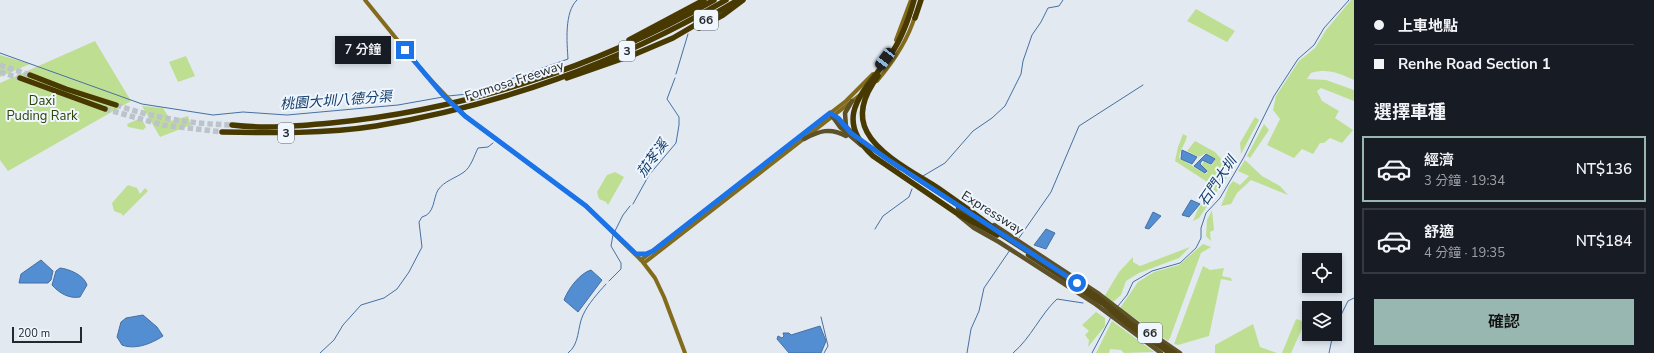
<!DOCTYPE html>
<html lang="zh-TW">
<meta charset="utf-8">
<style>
:root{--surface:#171b24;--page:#20242c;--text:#f1f3f6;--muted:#9ea1a6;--line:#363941;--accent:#99b7b1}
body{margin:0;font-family:"Nunito Sans","Noto Sans TC",sans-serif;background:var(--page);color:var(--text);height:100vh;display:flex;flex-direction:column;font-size:15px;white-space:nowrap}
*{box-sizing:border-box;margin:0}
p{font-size:13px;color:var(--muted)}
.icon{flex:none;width:22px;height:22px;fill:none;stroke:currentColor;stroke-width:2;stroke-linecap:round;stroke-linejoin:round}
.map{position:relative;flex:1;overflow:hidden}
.side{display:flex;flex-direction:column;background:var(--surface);width:300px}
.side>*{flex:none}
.hud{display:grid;align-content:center;height:88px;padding:0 20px;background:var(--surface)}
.fabs{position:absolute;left:1302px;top:253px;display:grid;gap:8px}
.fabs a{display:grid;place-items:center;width:40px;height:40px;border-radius:0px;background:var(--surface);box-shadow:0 2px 6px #0003;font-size:20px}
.scale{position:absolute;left:12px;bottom:10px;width:70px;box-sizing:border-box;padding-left:4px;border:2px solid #26292c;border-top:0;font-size:11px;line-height:14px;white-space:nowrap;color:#26292c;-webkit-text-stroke:3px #eff6fe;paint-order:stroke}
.end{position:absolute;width:18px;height:18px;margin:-9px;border:5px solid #1a73e8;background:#fff;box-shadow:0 0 0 2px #fff}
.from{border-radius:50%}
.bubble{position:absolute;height:28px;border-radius:0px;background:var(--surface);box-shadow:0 2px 6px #0003;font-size:13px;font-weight:600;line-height:28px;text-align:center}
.car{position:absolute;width:12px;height:24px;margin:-12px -6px;border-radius:5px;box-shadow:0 0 3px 1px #0007;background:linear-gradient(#222 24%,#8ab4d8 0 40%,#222 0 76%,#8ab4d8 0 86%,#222 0)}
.hud b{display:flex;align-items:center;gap:14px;height:38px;font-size:15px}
.hud b+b{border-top:1px solid var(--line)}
.hud i{width:10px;height:10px;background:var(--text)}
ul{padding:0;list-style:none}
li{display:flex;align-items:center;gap:12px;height:66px;margin:0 8px 6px;padding:0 12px;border:2px solid var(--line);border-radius:0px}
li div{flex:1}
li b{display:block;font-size:15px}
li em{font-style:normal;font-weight:600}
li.selected{border-color:var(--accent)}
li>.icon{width:36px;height:36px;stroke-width:1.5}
h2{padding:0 20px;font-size:18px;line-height:48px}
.primary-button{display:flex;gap:8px;margin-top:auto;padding:8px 20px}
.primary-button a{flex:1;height:46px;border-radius:0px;background:var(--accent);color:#111;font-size:16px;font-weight:600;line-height:46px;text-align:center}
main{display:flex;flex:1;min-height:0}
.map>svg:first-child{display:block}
</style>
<main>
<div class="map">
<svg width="1354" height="353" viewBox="0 0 1354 353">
<rect width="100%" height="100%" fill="#e2e9f1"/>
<g fill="#bedf92">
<path d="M1351 0H1354V80C1339 73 1327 68 1311 73L1307 79 1326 80 1354 90V101L1321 88 1317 91 1322 101 1339 111 1335 118 1353 130 1342 143 1330 138 1324 143H1320L1313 154 1302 149 1294 158 1267 145 1280 119 1273 110 1276 96 1299 61 1315 48 1326 30Z"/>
<polygon points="1196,9 1235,31 1227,42 1187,21"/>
<polygon points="95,41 131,101 8,171 0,160 0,83"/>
<polygon points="0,55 30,64 0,77"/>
<polygon points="186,56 195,76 178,82 169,62"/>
<polygon points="142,106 163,108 171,121 188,116 191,125 160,137"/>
<polygon points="1255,117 1259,120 1241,154 1240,143"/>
<polygon points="141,118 146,127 143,130 128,127 127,124"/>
<polygon points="1264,124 1269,130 1250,158 1247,156"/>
<path d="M1183 134 1187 136C1185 145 1180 149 1179 158L1206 174 1207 172 1201 166 1204 161 1211 165 1215 160 1206 153 1199 157 1187 151 1195 141 1215 152 1224 162 1216 174 1220 178 1227 171 1226 161 1228 158 1232 160 1234 166 1199 218 1193 221 1198 209 1215 187 1175 161 1178 147Z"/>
<polygon points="1245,160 1262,176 1280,186 1288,195 1251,180 1237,193 1231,204 1221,206 1229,186 1233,181 1240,185 1249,176 1238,171"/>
<polygon points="615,172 624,177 608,205 606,202 599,199 597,192 607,175"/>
<polygon points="128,185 137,188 140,194 145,188 148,191 123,216 122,214 114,211 112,203"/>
<polygon points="1212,210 1214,230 1210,232 1211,241 1206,236 1207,220"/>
<polygon points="1203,244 1211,247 1201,253 1170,338 1168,341 1120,308 1138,282 1154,272 1179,265"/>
<polygon points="1190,247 1179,258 1139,273 1126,281 1121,295 1113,302 1104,297 1119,272 1133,257 1133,262 1140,266"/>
<polygon points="1203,266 1210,270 1224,268 1222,276 1231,278 1232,281 1221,279 1209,336 1178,345 1174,344"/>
<polygon points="1096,312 1105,318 1105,326 1088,347 1089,340 1085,335 1089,331 1082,325"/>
<polygon points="1296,319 1305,322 1291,353 1282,353"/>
<polygon points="1112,321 1154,352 1124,353 1121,350 1110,349 1109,353 1096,353"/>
<polygon points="1253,324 1260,347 1277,353 1215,353 1215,345"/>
</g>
<g fill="#538ed3" stroke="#4670a1">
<polygon points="1182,150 1197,157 1192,164 1181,159"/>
<polygon points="1206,154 1215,159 1211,164 1202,160 1200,164 1207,171 1205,173 1194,166"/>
<polygon points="1191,200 1200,204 1189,217 1182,215"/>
<polygon points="1153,212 1161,216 1149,229 1145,228"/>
<polygon points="1046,229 1055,233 1046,249 1034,245"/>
<polygon points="41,260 53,271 51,280 48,283 19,283 21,274"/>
<path d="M60 268C69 269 84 275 87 285L80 297C69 299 59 293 52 285L56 271Z"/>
<path d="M591 270 602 280 578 312 564 300C568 289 580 273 591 270Z"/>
<path d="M143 315 157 327 163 336C151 344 135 350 122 345L117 337 121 322 126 318Z"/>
<polygon points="820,326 826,341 821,353 789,353 777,339 778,336 782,338 784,336 783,333 789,333 791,335"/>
</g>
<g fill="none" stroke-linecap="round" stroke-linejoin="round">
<g stroke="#4670a1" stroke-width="1">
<polyline points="0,53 142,104 213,115 243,112 287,115 398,105 443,97"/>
<polyline points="676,74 688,34"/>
<path d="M448 96 468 94 568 59C567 43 564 12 577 0"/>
<polyline points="923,176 945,163 973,131 992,118 1005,106 1021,74 1023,61 1032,35 1041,22 1048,8 1059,6 1063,0"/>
<polyline points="633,204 649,175 676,143 679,125 679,117 667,99 675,78"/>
<polyline points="875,229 883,216 909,197 912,189"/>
<polyline points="615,231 623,215 630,206"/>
<polyline points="1019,238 1051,192 1079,126 1143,85"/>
<polyline points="609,281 621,269 621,263 611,246 613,235"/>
<polyline points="1118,306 1127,295 1133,282 1152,271 1180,263 1196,248 1201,238 1201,228 1206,213 1220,198 1244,157 1274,96 1298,59 1314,45 1324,28 1349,0"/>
<polyline points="821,317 828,346 824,353"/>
<polyline points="1335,327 1348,301 1354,298"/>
<path d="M320 353 334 340 343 325 361 305 384 298 397 289 409 272 422 247 419 222 422 217C435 214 433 198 438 190 444 181 456 178 464 172 471 167 474 156 478 148L488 147 493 143"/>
<path d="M568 353C580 344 577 328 583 315 588 304 598 293 606 284"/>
<polyline points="967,353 971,329 979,311 984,288 1010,250"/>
<path d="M1013 353C1031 338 1040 315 1057 299L1083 303"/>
<polyline points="1092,353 1111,317"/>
<polyline points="1329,353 1333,334"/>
</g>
<g stroke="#bcc3ca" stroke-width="5.5" stroke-dasharray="5.5 3" stroke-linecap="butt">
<polyline points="0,65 30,75"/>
<polyline points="0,72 20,78"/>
<path d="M116 105C154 118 192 124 232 125"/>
<polyline points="105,109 163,125 222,132"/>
</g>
<g stroke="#826b1c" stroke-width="4">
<polyline points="365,0 425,74 465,116 586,206 642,261 655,278 664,297 685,353"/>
<polyline points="896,40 911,0"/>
<path d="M877 81C893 62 908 40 915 16"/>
<polyline points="641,260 846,101 873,74"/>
<polyline points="644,263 860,95"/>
</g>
<g stroke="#5e5127" stroke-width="4.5">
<polyline points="830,113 840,127 861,145"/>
<path d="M833 116C843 120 849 132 858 138"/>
<polyline points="846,127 845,113 852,101"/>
<path d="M804 139C819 131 830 127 846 136"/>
<polyline points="958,215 974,228 999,242 1094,303 1161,353"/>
<polyline points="994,225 1099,294 1142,327 1180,353"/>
</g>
<g stroke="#534514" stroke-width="4.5">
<polyline points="863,142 900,168"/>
<polyline points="907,172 962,208"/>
<polyline points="958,208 984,225"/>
<polyline points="998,233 1098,297 1129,322 1175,353"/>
<polyline points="1028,255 1103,304 1127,324 1169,353"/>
</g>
<g stroke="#483900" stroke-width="5.5">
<path d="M914 0C909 18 902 38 891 54 868 89 829 115 873 156L955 212 997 235"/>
<polyline points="915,18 921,0"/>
<polyline points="699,28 723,15 743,0"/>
<polyline points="629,40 704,0"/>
<polyline points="30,75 66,89 116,105"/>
<path d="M878 76C866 92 856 112 867 132 879 155 916 174 938 188 959 203 980 217 1000 233"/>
<polyline points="20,78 105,109"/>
<polyline points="567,78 633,55 673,38 738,0"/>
<path d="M232 125C265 129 298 126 331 123 465 110 597 67 714 0"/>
<path d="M222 132C273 133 325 134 376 126 498 106 619 63 726 0"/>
</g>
</g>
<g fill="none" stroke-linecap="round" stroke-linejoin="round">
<polyline stroke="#1a73e8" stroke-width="5" points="405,50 443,95 465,116 586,206 636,254 646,254 653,251 830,113 838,118 851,133 887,159 1077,283"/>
</g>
<g text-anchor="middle" stroke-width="4" stroke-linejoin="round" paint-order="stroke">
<g fill="#eff6fe" stroke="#62666b" stroke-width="1">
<rect x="694" y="10" width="24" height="20" rx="3"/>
<rect x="619" y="41" width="16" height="20" rx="3"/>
<rect x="278" y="123" width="16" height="20" rx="3"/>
<rect x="1138" y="323" width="24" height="20" rx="3"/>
</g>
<g font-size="12" font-weight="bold" fill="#26292c">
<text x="706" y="24">66</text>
<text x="627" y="55">3</text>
<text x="286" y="137">3</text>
<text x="1150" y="337">66</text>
</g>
<g font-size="13" fill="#26292c" stroke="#eff6fe">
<text transform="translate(514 80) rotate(-18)" y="5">Formosa Freeway</text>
<text transform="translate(993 212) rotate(32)" y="5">Expressway</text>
</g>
<g font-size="13" fill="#2f4503" stroke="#eff6fe">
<text x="42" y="105">Daxi<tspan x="42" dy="15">Puding Rark</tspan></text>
</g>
<g font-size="14" font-style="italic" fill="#133c69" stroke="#eff6fe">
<text transform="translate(336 100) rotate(-4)" y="5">桃園大圳八德分渠</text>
<text transform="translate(652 158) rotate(-54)" y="5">茄苳溪</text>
<text transform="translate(1217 181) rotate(-56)" y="5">石門大圳</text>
</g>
</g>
</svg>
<div class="fabs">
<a><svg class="icon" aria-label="locate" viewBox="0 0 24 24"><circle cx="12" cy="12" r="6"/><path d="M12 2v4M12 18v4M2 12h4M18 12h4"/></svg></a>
<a><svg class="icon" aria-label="layers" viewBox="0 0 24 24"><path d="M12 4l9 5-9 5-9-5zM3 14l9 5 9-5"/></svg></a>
</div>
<div class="scale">200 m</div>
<i class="end from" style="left:1077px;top:283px"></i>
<i class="end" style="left:405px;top:50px"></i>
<div class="bubble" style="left:335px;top:36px;width:56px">7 分鐘</div>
<i class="car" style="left:885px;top:59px;rotate:217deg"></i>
</div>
<section class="side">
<div class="hud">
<b><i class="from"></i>上車地點</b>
<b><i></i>Renhe Road Section 1</b>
</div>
<h2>選擇車種</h2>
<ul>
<li class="selected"><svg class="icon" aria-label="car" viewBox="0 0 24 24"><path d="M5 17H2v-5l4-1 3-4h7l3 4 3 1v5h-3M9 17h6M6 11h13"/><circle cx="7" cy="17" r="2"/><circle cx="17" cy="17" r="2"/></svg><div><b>經濟</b><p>3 分鐘 · 19:34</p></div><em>NT$136</em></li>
<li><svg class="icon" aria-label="car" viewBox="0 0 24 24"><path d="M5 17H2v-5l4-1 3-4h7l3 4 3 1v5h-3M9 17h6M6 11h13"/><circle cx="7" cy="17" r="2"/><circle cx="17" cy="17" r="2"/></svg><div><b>舒適</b><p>4 分鐘 · 19:35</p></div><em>NT$184</em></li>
</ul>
<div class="primary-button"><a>確認</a></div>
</section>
</main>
